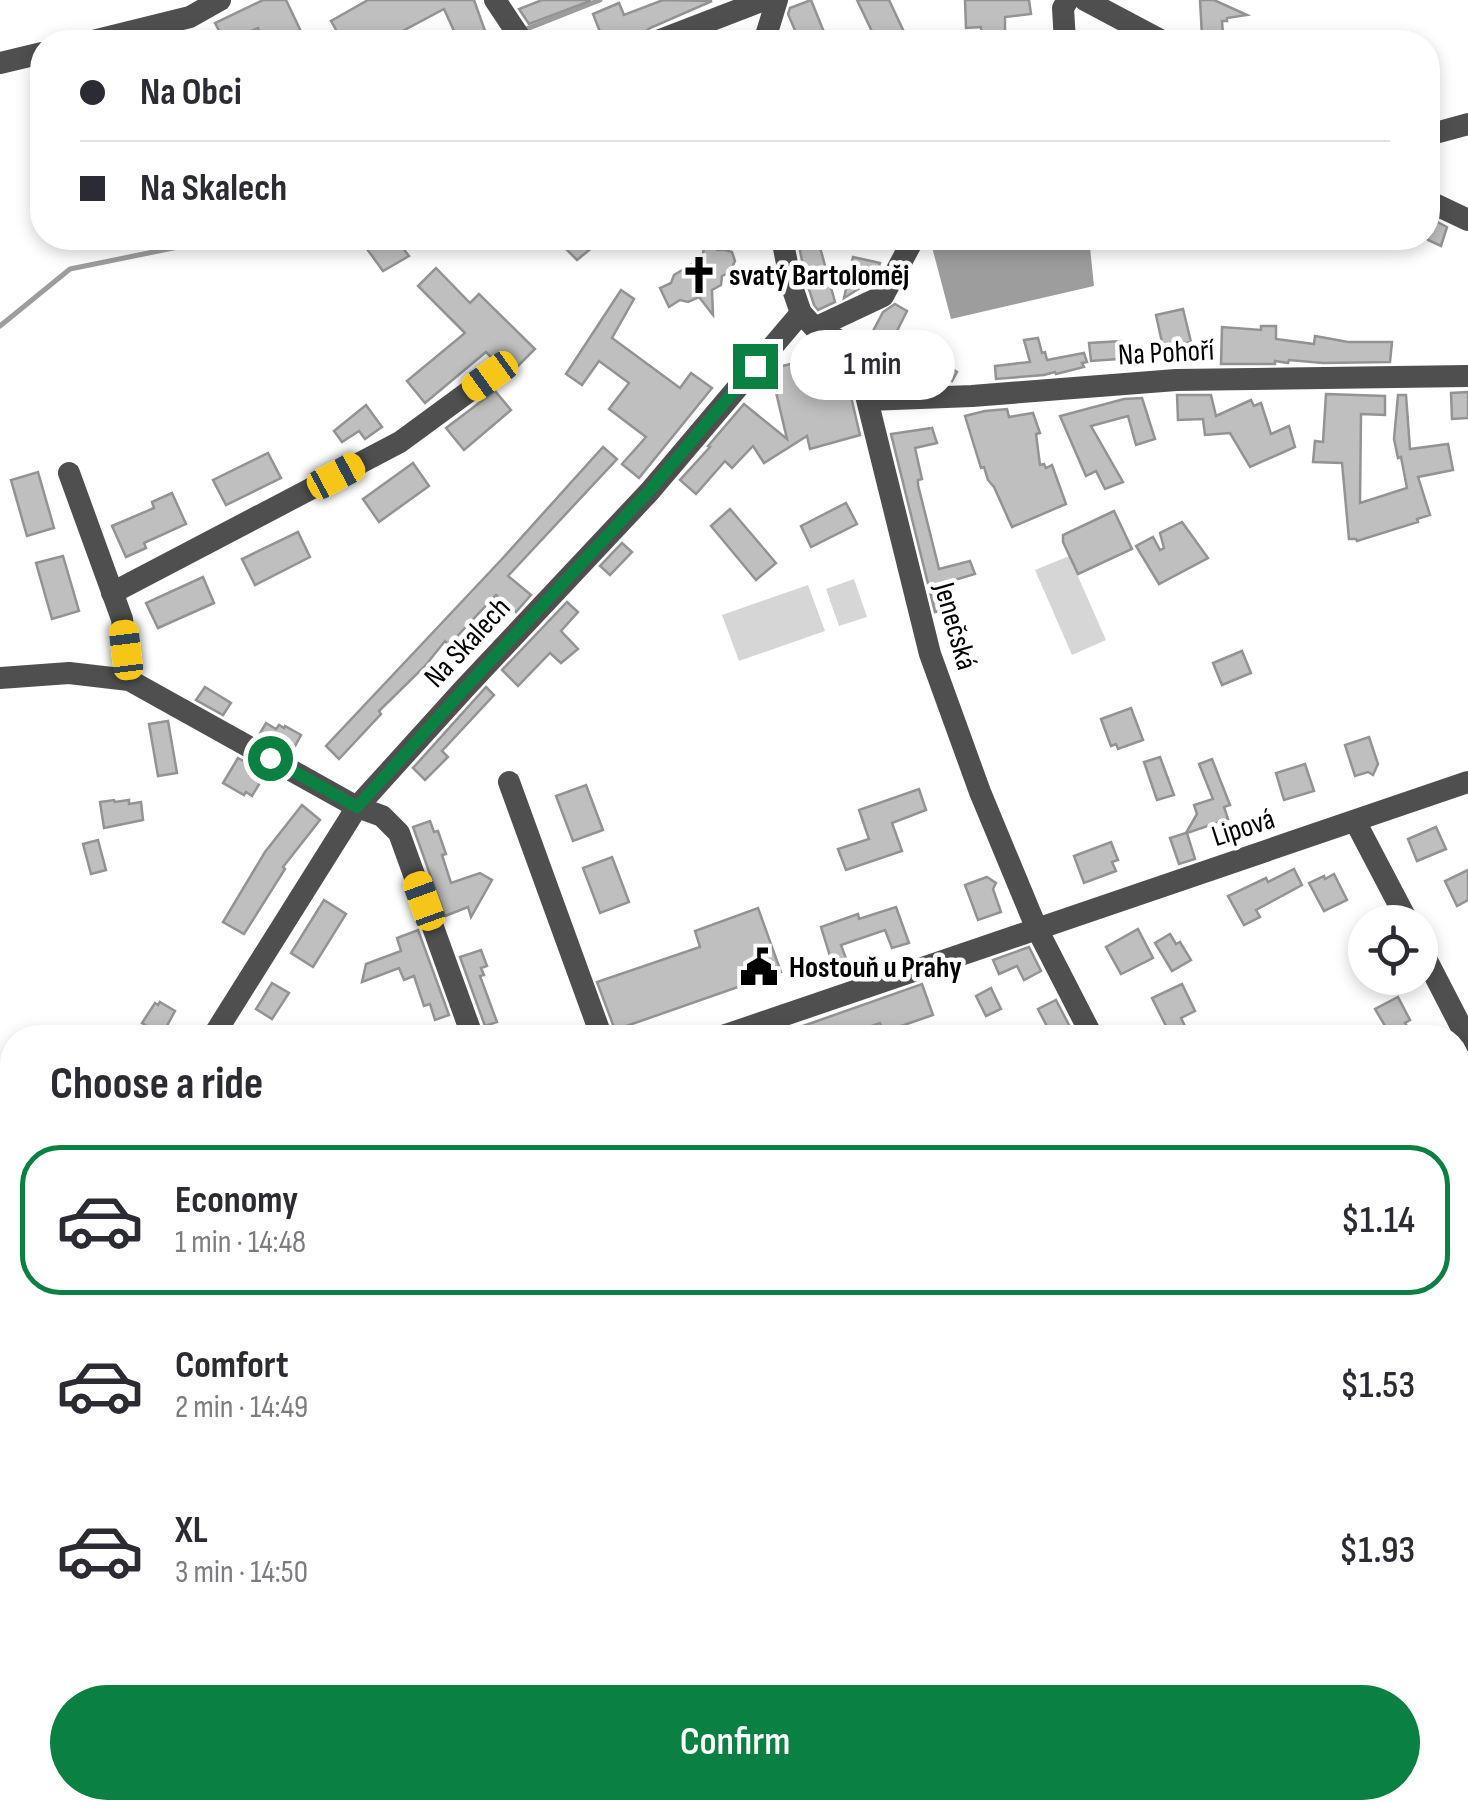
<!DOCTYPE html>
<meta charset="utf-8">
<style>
:root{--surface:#fff;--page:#f2f2f3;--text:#2b2b33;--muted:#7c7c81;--line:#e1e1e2;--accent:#0b8043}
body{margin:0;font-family:"Sofia Sans Condensed",sans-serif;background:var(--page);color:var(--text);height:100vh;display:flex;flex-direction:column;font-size:38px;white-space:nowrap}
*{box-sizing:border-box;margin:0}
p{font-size:32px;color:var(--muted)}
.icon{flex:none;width:55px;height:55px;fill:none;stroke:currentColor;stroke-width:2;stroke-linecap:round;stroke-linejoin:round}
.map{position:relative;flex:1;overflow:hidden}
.drawer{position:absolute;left:0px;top:1025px;width:1470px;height:795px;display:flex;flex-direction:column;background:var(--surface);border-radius:40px 40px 0 0;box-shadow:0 5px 15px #0003}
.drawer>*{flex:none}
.banner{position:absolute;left:30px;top:30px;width:1410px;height:220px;border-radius:40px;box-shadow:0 5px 15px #0003;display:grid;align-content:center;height:220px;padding:0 50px;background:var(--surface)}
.tools{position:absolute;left:1348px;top:905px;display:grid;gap:20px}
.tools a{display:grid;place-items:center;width:90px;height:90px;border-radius:50%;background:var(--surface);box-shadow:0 5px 15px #0003;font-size:50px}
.end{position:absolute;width:45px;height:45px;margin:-22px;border:12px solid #0b8043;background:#fff;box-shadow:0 0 0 5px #fff}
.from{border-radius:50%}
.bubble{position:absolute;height:70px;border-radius:35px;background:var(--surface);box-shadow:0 5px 15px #0003;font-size:32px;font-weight:600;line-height:70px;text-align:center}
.car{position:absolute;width:30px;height:60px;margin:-30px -15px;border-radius:12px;box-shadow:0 0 8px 2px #0007;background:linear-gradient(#f5c518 24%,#345 0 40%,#f5c518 0 76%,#345 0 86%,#f5c518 0)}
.banner b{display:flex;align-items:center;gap:35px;height:95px;font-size:38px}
.banner b+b{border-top:2px solid var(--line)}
.banner i{width:25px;height:25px;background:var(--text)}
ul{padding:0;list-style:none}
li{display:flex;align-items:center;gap:30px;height:150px;margin:0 20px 15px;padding:0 30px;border:5px solid transparent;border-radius:40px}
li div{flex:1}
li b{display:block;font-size:38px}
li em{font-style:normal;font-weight:600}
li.selected{border-color:var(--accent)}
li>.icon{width:90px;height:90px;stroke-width:1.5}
h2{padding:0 50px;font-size:45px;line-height:120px}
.action{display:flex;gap:20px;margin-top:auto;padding:20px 50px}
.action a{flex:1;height:115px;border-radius:60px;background:var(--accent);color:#fff;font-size:40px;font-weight:600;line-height:115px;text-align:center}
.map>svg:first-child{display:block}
</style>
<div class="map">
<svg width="1468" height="1820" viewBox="0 0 1468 1820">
<rect width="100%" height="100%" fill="#fff"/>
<g fill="#d6d6d6">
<polygon points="1069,556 1106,640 1072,655 1035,570"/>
<polygon points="854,579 867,617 839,626 826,589"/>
<polygon points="808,585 825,631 739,661 722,615"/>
<polygon points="839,1808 1158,1808 1133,1820 845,1820"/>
</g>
<polygon fill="#9d9d9d" points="948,238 1089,238 1094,286 951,319 932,247"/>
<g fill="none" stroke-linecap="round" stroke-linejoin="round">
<g stroke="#9d9d9d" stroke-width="5">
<polyline points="524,30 600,0"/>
<polyline points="493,42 509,36"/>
<polyline points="0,326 70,269 178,247 197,238"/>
</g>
</g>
<g fill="#bfbfbf" stroke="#939393" stroke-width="2.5">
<polygon points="263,0 286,0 306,42 265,42 258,28 225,42 215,23"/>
<polygon points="368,0 474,0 489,42 459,42 444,9 382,42 343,42 331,21"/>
<polygon points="542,0 590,0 590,1 529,24 519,9"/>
<polygon points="663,0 712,1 650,28 643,33 640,41 636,42 604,42 593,14 619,3 624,15"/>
<polygon points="811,0 828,42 800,42 788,14 790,8"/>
<polygon points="857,0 889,0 904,32 906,42 877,42"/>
<polygon points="965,0 1029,0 1031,14 1005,17 1005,42 982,42 981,27 966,28"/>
<polygon points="1200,0 1214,0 1247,15 1227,18 1227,21 1222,21 1223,35 1202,36"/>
<polygon points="1428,217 1447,227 1441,246 1428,240"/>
<polygon points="359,238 395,238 409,256 383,271"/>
<polygon points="555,238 604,238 577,260"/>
<polygon points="706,238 717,250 725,250 732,252 735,261 730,272 722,276 721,285 712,290 713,315 699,297 688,302 680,300 669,307 660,288 671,283 674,275 702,258"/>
<polygon points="818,240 835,302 818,310 814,305 806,280 799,246"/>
<polygon points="853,257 880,263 876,277 867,283 864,282 863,286 844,298"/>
<polygon points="436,268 470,303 479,294 535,349 509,375 486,352 425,403 407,381 465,333 418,286"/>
<polygon points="621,290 634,299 612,338 680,388 691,373 712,388 639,478 622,464 646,437 609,409 629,383 599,361 582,385 566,374"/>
<polygon points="895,304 907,311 891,343 872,333 883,312"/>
<polygon points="1183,309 1191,342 1163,347 1156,315"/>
<polygon points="1261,326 1276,326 1276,339 1314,344 1315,336 1348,342 1392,342 1390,362 1323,363 1289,360 1288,363 1275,361 1275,364 1221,364 1222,327 1261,330"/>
<polygon points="1038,338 1042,353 1045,352 1047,360 1084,353 1087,362 1082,363 1084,367 1056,374 1055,372 1044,375 996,379 995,366 1030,362 1024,340"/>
<polygon points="908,341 957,372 952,381 937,374 932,383 917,383 925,367 902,355"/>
<polygon points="1122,341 1131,347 1132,358 1091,361 1089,343"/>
<polygon points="833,354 839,357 843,366 837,392 839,393 847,380 860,435 810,449 807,436 764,463 753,446 732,468 725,461 696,494 680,480 710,447 708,446 744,404 787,439 771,371 774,368"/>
<polygon points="495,391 511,410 464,450 446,428"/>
<polygon points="1468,392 1468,418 1452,419 1451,393"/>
<polygon points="1326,394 1385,396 1385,415 1361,414 1360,503 1407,488 1401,457 1398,458 1394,439 1398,395 1406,395 1410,449 1448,444 1453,470 1418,477 1430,515 1417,519 1418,522 1357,541 1356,539 1349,539 1342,463 1313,462 1315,441 1323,442"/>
<polygon points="1177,395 1211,395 1216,416 1251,400 1254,406 1261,403 1271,434 1289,426 1295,447 1250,467 1230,433 1205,435 1203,419 1178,420"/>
<polygon points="1142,398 1155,439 1136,445 1128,416 1091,426 1123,482 1105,489 1096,471 1086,476 1060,416 1124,399"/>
<polygon points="366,405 382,427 365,439 359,431 342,442 334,431"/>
<polygon points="1007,409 1009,417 1033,413 1040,433 1036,434 1040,465 1044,464 1046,468 1052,465 1066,504 1012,527 994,487 988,480 984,467 981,468 965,416 985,411"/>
<polygon points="932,428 937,443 915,448 922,479 918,480 918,485 939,569 970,561 975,574 951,581 957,608 935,612 891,434"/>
<polygon points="603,447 617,459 508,576 531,595 516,612 496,595 449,645 445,641 425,666 379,711 381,714 339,759 326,746 502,559"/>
<polygon points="268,453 281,478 226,505 213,480"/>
<polygon points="413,463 429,486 379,522 363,499"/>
<polygon points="38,472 54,528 27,536 11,480"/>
<polygon points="172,493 186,524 144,543 146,548 126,557 112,526 154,508 152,502"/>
<polygon points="846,503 857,524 811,547 801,526"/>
<polygon points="730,509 776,563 756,580 711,526"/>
<polygon points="1114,511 1132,549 1078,574 1063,542 1063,535"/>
<polygon points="1182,522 1208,558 1159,584 1136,546 1153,537 1160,550 1164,548 1160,533"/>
<polygon points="298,532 310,557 255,585 242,559"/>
<polygon points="622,543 632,552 610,575 600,566"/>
<polygon points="63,556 79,611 52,619 36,563"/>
<polygon points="203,577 214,603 158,628 146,603"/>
<polygon points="567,602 578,612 561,631 578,649 561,663 550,653 518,686 502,670"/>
<polygon points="1242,651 1251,673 1222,685 1213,663"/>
<polygon points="205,687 231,703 223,715 196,700"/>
<polygon points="486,687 494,695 442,751 448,757 425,780 413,768"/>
<polygon points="1131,708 1143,740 1118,749 1116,744 1111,746 1101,719"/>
<polygon points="168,721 177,773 158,776 149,724"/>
<polygon points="266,723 276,729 279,725 284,728 285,726 301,735 294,748 289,745 286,750 259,735"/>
<polygon points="1369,737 1378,764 1373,775 1368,772 1355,776 1345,745"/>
<polygon points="1160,757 1174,795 1157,800 1144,762"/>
<polygon points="238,758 266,773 252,796 246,792 244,795 223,783"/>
<polygon points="1212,759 1230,805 1224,807 1228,819 1187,833 1195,859 1179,864 1170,838 1186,833 1197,814 1194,805 1213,799 1199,764"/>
<polygon points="1305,764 1314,791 1284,800 1276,773"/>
<polygon points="586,785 603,830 573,841 556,796"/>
<polygon points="919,789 926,810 892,823 902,851 846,870 838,849 869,839 859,810"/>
<polygon points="114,800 115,802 129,800 129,804 141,802 143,820 104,828 100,802"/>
<polygon points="302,805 320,820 283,867 285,869 244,934 223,922 265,852"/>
<polygon points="430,821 434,832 438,831 446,854 442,855 451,883 480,873 492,880 471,917 468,907 445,916 413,827"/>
<polygon points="1436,827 1446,849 1417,861 1408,839"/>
<polygon points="98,840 106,870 91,874 83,844"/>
<polygon points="1111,842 1118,860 1112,862 1116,871 1084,883 1074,856"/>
<polygon points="612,857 629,902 600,913 583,868"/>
<polygon points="1294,869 1302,885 1256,910 1260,917 1244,925 1228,896 1266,878 1268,882"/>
<polygon points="1468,870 1468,900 1457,906 1445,881"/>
<polygon points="1334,874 1347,900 1324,911 1309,883 1324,876 1325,879"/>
<polygon points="987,877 996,883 993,889 1001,912 978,920 965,885"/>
<polygon points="324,900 346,914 313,967 291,953"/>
<polygon points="896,907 909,943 892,948 885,930 841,945 848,964 834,969 821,927 858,914 859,919"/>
<polygon points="758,908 781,972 615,1030 597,982 700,947 695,931"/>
<polygon points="1138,929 1153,958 1121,974 1106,947"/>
<polygon points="418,930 449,1015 435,1020 430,1004 424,1006 414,976 404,980 399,968 362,982 366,964 401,951 397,938"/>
<polygon points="1170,934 1176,944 1180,942 1191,960 1172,971 1155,943"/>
<polygon points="1029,947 1041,971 1024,980 1017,966 999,974 993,960"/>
<polygon points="481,950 487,966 481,968 484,975 480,976 497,1022 485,1026 460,957"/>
<polygon points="272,983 289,993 272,1019 256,1009"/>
<polygon points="922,984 933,1015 898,1027 902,1038 886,1038 880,1023 837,1038 769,1038"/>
<polygon points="1182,984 1195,1011 1181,1018 1191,1038 1172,1038 1152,998"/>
<polygon points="991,988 1001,1009 986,1016 976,996"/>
<polygon points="1398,997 1410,1020 1405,1023 1408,1028 1391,1036 1375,1009"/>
<polygon points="1056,1000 1069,1025 1075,1038 1053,1038 1038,1009"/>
<polygon points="160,1002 175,1011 162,1035 142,1023 155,1003 158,1005"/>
</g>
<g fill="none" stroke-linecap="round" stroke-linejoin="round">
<g stroke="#4f4f4f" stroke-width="22">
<polyline points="495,0 523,42"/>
<polyline points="1085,0 1164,42"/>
<polyline points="89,42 190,17 220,0"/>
<polyline points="655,42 764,0"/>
<polyline points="764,42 777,0"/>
<polyline points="1065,42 1063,8 1068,0"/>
<polyline points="0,63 42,53"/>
<polyline points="1428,135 1468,124"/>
<polyline points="1428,201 1468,220"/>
<polyline points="782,238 791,284 801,313 815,328 850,346 857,359 930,654 980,792 1036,927 1093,1038"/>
<polyline points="815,328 883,296 914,238"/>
<polyline points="868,400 972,396 1176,380 1468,376"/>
<polyline points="69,473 122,619 129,680"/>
<polyline points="112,593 400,442 490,376"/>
<polyline points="0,678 69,673 129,680 357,807 382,816 399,833 473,1038"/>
<polyline points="509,782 602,1038"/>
<polyline points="1355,821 1408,922"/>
<polyline points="1420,947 1468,1040"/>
<polyline points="212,1038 357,807 464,689 650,491 801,313"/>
<polyline points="717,1038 1468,782"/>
<polyline points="0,1270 12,1263"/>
<polyline points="0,1714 12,1692"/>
<polyline points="1458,1732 1468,1752"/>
<polyline points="819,1808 825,1820"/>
<polyline points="1161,1820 1186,1808"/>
</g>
</g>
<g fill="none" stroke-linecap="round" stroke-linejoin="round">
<polyline stroke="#0b8043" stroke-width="12" points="270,758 357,807 464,689 650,490 755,366"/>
</g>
<defs>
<g id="church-bare" transform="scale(3)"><path d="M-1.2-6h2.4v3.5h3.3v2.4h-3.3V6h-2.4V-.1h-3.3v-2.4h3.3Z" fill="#000" stroke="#fff" stroke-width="2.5" paint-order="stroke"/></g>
<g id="civic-bare" transform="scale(3)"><path d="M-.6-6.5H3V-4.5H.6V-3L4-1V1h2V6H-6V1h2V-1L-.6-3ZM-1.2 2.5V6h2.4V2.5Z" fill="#000" stroke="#fff" stroke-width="2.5" paint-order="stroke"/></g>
</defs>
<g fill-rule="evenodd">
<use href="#church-bare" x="699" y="275"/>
<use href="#civic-bare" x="759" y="967"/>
</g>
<g text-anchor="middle" stroke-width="9" stroke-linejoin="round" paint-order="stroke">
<g font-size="30" font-weight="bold" fill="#000" stroke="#fff" text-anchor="start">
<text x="729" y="285">svatý Bartoloměj</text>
<text x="789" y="977">Hostouň u Prahy</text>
</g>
<g font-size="30" fill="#000" stroke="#fff">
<text transform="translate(1166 352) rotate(-3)" y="10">Na Pohoří</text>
<text transform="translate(956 626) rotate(74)" y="10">Jenečská</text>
<text transform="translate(467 642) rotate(-47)" y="10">Na Skalech</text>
<text transform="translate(1243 827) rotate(-18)" y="10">Lipová</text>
</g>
</g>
</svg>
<div class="tools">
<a><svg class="icon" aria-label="locate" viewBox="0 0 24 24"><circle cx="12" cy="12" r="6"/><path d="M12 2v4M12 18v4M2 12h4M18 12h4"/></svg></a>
</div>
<i class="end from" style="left:270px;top:758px"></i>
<i class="end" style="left:755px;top:366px"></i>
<div class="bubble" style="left:790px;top:330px;width:165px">1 min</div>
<i class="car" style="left:490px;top:376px;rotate:234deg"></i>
<i class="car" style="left:336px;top:476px;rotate:62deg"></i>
<i class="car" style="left:126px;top:650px;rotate:353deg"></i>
<i class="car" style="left:424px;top:901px;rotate:340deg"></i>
<div class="banner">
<b><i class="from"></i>Na Obci</b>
<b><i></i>Na Skalech</b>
</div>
<section class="drawer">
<h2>Choose a ride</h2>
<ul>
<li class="selected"><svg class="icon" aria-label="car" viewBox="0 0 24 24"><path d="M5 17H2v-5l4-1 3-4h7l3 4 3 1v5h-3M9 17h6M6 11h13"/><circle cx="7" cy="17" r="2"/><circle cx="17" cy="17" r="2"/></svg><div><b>Economy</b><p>1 min · 14:48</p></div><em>$1.14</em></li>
<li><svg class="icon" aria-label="car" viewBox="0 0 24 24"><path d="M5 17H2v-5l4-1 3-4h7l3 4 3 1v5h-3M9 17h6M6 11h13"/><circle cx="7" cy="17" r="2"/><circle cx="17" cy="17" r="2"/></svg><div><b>Comfort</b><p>2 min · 14:49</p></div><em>$1.53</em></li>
<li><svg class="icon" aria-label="car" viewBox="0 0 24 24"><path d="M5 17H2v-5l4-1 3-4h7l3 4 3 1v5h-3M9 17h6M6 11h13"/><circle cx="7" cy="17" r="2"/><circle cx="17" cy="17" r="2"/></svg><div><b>XL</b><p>3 min · 14:50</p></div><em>$1.93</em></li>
</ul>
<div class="action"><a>Confirm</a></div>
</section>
</div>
